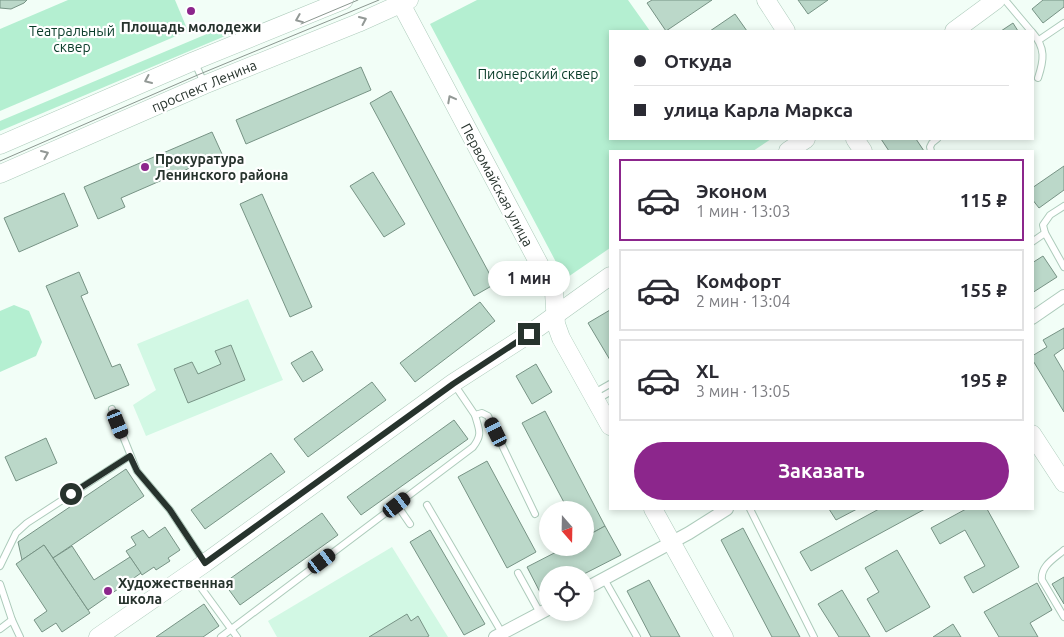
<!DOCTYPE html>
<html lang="ru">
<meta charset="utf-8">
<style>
:root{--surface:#fff;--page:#f7f7f7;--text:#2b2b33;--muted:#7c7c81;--line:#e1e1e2;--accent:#8c268c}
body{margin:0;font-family:Ubuntu,sans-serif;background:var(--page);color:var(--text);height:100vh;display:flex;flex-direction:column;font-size:19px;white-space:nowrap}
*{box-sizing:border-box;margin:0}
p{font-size:16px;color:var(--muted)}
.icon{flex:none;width:28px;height:28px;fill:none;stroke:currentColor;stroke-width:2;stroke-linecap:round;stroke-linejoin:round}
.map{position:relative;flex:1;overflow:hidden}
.sheet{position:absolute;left:609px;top:150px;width:425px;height:360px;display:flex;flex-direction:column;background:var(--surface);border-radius:0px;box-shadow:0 2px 8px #0003}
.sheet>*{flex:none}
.banner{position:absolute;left:609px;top:30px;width:425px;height:110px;border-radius:0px;box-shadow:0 2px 8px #0003;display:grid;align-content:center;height:110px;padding:0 25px;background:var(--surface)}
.needle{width:32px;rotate:160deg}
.fabs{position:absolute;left:539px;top:501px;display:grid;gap:10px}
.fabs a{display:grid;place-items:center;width:55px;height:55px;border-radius:50%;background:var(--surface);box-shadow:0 2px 8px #0003;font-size:25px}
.end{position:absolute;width:22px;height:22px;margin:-11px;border:6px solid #27332d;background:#fff;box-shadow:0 0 0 2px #fff}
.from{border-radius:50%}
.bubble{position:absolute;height:35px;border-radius:18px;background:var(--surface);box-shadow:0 2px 8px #0003;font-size:16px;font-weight:600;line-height:35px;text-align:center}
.car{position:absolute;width:15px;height:30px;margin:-15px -8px;border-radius:6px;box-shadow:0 0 4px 1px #0007;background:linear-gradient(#222 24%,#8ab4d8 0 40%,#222 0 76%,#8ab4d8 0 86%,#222 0)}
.banner b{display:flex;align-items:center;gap:18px;height:48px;font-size:19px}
.banner b+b{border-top:1px solid var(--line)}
.banner i{width:12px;height:12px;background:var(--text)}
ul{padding:9px 0 0;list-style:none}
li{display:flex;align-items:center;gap:15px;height:82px;margin:0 10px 8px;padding:0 15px;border:2px solid var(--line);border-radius:0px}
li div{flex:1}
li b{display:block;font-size:19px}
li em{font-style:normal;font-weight:600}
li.on{border-color:var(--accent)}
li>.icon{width:45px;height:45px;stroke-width:1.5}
.button{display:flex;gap:10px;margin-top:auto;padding:10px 25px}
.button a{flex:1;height:58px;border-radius:30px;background:var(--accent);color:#fff;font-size:20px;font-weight:600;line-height:58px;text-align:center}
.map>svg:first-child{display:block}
</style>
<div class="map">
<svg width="1064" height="637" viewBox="0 0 1064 637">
<rect width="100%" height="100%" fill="#f2fef7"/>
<g fill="#d2f8e4">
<polygon points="248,299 283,380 146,436 133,405 156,390 137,344"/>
<polygon points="392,547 448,637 277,637 268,621"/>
</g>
<g fill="#b4efd1">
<polygon points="68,0 175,0 188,31 0,111 0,29"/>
<polygon points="477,0 628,0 650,31 610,31 610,139 771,139 753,151 610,151 610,248 565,279 430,24"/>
<polygon points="233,23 237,31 0,131 0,121"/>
<polygon points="14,305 29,311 42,342 36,356 0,372 0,311"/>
</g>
<g fill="#bbd8c9" stroke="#779385">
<polygon points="0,0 27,0 24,3 11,9 0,8"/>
<polygon points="652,0 712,0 666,31 647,3"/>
<polygon points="798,0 828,0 808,14"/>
<polygon points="1043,0 1064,0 1064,7 1043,23 1032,9"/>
<polygon points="735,14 747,31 710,31"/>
<polygon points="1013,23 1018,31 1001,31"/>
<polygon points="361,67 371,90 246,144 236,120"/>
<polygon points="391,91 495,284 474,296 370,103"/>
<polygon points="212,132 222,154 121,198 125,207 98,219 84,187"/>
<polygon points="881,139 916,139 924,151 889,151"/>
<polygon points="1064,166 1064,190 1039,208 1032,199 1032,188"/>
<polygon points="373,172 405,224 384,237 350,186"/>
<polygon points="64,193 78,226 19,252 4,218"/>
<polygon points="262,194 312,307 290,317 240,204"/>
<polygon points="1043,256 1057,277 1032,293 1032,263"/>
<polygon points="79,272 88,293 81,296 112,367 120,364 129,385 95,399 46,286"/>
<polygon points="480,302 495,321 415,382 400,363"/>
<polygon points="610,310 610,360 588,323"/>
<polygon points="1064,328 1064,348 1054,355 1064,372 1064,412 1032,359 1032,356 1047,347 1043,340"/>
<polygon points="231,345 245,380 188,403 174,369 192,362 198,374 221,364 215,351"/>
<polygon points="312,351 323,370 303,382 291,363"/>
<polygon points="536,364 552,392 532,404 516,376"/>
<polygon points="372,382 386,400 308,457 294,439"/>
<polygon points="545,411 605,526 585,537 585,510 568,510 522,423"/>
<polygon points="454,420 468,439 361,515 347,497"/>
<polygon points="46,438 57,463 16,481 5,457"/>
<polygon points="271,453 285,472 205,529 191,510"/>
<polygon points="487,461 536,552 507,568 458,477"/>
<polygon points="126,469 144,496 53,558 44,545 22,560 18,542"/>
<polygon points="829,509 857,509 836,520"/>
<polygon points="879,509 925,509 811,571 800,552"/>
<polygon points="966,509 987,509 1019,567 973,593 964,577 985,566 965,530 940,544 931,528"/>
<polygon points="322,513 338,535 240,605 224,583"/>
<polygon points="605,526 621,555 582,575 548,575 548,593 542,596 527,567 564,548 585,548 585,537"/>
<polygon points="165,527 180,550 168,558 170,561 156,570 154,567 142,575 126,551 136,545 131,537 143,530 149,538"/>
<polygon points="743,528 800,637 772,637 721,540"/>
<polygon points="430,530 485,624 464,635 410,542"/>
<polygon points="44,545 90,613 62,632 56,623 42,632 34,620 47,611 16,564"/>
<polygon points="72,546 94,580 130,557 141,573 88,610 53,558"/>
<polygon points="897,550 930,607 886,632 867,599 879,592 865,568"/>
<polygon points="1064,577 1064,604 1052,584"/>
<polygon points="649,580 680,637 651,637 627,591"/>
<polygon points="1037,583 1052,610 1030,623 1038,637 999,637 984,612"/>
<polygon points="842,590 870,637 839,637 818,604"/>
<polygon points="204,604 219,626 203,637 156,637"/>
<polygon points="407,614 411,621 418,616 429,636 427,637 369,637"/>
<polygon points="953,624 961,637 933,637"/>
</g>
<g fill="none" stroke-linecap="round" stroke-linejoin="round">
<g stroke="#adcbbb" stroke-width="8">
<g id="lane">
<polyline points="1005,0 1031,31"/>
<path d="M1032 32C1046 48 1044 60 1038 78"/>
<polyline points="1039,40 1064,23"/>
<polyline points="195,63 204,83"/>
<polyline points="931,151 930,147 932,143 937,139"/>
<polyline points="1064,206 1050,215 1043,225 1045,233 1064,267"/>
<polyline points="1032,242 1045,233"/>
<polyline points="454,384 475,415 482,413 488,416 535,514"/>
<polyline points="594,393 610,384"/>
<polyline points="596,400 610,392"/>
<polyline points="112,409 137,471 170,510 205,563"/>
<polyline points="397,505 410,524"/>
<polyline points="427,505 502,633"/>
<polyline points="750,509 814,637"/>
<path d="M1064 550C1055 558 1040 566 1042 580L1064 617"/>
<polyline points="0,566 16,533 27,523 130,456"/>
<polyline points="518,573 540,613"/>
<polyline points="191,574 237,637"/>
<polyline points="604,579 637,637"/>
<polyline points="0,584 12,620 20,637"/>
<polyline points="0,629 12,620"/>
<path d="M221 637 473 447C483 434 479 430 475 415"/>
</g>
</g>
<g stroke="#adcbbb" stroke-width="14">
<g id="street">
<polyline points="1032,318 1064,296"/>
<polyline points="585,589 689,533 727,509"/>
<polyline points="495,637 548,609"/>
</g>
</g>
<g stroke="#adcbbb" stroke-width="19">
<g id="secondary">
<polyline points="399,0 554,292 556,324 561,338 610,426"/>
<polyline points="766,0 786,31"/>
<polyline points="954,31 996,0"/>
<polyline points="855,139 863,151"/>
<polyline points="0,145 194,61 344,0"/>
<polyline points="788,151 806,139"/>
<polyline points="0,174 204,85 358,23 409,0"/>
<polyline points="1032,434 1064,483"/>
<polyline points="653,509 724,637"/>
<polyline points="98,637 205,563 453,383 529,334 610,276"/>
</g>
</g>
<use href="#lane" stroke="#fff" stroke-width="6"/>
<use href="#street" stroke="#fff" stroke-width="12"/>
<use href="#secondary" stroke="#fff" stroke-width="18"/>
<g stroke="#8b9790" stroke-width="1">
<polyline points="301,24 358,0"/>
<polyline points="0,161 200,74 379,0"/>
</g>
</g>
<defs><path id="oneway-chevron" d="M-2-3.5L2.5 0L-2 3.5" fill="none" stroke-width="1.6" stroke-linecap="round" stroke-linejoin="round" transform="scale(1.25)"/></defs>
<g stroke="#939996">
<use href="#oneway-chevron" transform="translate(299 19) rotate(158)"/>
<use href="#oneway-chevron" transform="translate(363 20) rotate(-24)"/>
<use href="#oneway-chevron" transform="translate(148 80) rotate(156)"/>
<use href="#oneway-chevron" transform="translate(451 99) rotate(-118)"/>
<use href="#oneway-chevron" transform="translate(45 154) rotate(-23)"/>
</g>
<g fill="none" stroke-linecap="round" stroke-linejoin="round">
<polyline stroke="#27332d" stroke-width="6" points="71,494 130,456 137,471 170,510 205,563 453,384 529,334"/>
</g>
<g fill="#8c268c" stroke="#fff" stroke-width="2">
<circle cx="191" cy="11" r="5"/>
<circle cx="145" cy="167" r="5"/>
<circle cx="108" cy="591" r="5"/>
</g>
<g text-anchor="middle" stroke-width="4.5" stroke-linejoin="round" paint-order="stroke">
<g font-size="14" font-weight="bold" fill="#27332d" stroke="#fff" text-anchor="start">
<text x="191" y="32" text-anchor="middle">Площадь молодежи</text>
<text x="155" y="164">Прокуратура<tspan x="155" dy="16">Ленинского района</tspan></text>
<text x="118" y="588">Художественная<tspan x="118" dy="16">школа</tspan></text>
</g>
<g font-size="14" fill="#083b28" stroke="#fff">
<text x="72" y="36">Театральный<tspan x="72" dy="16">сквер</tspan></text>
<text x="538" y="79">Пионерский сквер</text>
</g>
<g font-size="14" fill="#27332d" stroke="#fff">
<text transform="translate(204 86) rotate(-23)" y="5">проспект Ленина</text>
<text transform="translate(497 185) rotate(62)" y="5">Первомайская улица</text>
</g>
</g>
</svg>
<div class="fabs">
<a><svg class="needle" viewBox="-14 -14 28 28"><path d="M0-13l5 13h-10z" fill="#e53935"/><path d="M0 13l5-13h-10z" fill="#7c7c81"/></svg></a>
<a><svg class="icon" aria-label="locate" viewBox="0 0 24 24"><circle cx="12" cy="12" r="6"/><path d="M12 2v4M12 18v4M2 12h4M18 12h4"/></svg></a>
</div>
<i class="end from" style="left:71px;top:494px"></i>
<i class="end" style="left:529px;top:334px"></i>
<div class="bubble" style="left:488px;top:261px;width:82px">1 мин</div>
<i class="car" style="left:118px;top:424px;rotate:158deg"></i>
<i class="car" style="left:496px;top:432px;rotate:334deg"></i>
<i class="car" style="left:397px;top:505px;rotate:52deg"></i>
<i class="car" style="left:322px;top:561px;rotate:53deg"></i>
<div class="banner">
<b><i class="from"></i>Откуда</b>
<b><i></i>улица Карла Маркса</b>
</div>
<section class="sheet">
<ul>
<li class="on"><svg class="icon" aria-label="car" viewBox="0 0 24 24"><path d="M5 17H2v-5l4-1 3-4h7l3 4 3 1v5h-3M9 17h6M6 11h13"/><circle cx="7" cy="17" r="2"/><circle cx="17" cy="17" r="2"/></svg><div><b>Эконом</b><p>1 мин · 13:03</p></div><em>115 ₽</em></li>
<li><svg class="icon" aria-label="car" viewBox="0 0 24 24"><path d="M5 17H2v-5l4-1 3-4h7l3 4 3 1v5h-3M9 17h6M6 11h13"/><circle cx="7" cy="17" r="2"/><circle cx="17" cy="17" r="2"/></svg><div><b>Комфорт</b><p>2 мин · 13:04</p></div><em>155 ₽</em></li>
<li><svg class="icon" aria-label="car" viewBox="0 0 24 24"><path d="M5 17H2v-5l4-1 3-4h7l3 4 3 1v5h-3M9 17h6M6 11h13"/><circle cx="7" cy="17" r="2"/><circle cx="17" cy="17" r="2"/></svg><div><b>XL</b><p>3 мин · 13:05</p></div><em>195 ₽</em></li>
</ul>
<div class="button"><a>Заказать</a></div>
</section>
</div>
